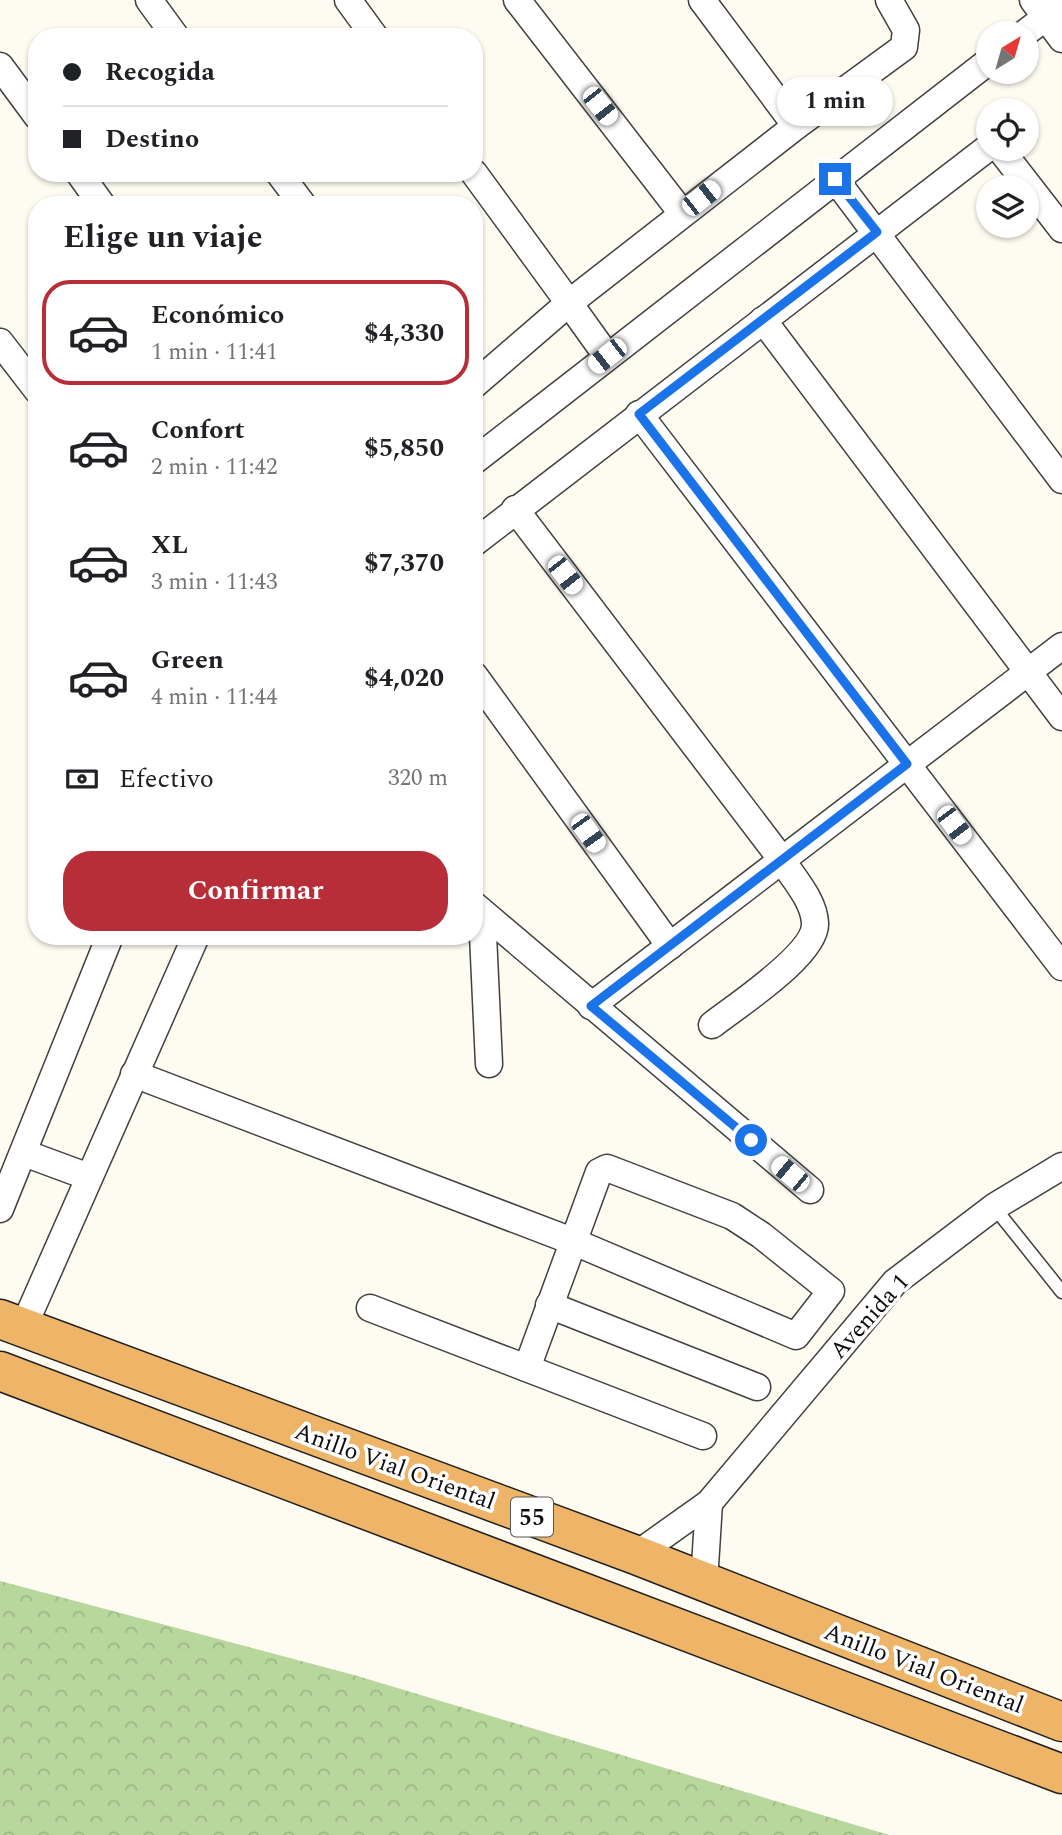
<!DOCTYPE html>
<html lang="es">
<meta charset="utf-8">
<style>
:root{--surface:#fff;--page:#f6f6f6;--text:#202124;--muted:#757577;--line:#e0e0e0;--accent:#b72d38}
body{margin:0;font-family:Spectral,serif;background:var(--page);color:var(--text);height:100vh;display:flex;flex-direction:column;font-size:26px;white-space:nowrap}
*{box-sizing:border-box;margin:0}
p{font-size:23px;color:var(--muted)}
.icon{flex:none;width:38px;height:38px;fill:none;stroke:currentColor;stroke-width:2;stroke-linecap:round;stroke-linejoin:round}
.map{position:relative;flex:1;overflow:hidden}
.panel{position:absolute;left:28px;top:196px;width:455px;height:749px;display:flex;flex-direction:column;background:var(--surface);border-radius:28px;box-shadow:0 2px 5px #0004}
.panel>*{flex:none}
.hud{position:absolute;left:28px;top:28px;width:455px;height:154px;border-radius:28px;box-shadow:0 2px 5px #0004;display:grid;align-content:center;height:154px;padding:0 35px;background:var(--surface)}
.needle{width:46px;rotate:37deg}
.buttons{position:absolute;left:976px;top:21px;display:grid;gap:14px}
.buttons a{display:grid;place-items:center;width:63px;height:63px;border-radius:50%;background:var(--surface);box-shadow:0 2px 5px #0004;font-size:35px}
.end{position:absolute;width:32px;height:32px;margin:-16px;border:9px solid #1a73e8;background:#fff;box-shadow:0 0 0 4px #fff}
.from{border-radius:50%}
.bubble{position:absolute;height:49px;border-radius:24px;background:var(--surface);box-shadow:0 2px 5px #0004;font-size:23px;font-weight:700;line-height:49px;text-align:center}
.car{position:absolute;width:21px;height:42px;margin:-21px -10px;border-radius:9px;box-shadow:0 0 5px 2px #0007;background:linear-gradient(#fff 24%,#345 0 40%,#fff 0 76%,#345 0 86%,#fff 0)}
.hud b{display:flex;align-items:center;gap:24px;height:66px;font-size:26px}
.hud b+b{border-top:2px solid var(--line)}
.hud i{width:18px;height:18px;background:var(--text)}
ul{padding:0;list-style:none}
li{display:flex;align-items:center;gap:21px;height:105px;margin:0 14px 10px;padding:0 21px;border:4px solid transparent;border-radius:28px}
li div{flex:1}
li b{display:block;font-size:26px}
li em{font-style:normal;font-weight:700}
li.active{border-color:var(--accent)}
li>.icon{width:63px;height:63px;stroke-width:1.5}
h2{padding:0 35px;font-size:32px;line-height:84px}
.pay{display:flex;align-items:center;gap:18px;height:77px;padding:0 35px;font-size:26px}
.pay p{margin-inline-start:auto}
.primary-button{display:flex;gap:14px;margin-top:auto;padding:14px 35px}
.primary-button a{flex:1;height:80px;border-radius:28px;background:var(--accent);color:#fff;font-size:28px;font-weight:700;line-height:80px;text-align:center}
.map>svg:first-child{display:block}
</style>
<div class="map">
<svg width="1062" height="1835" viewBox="0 0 1062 1835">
<defs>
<pattern id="forest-crowns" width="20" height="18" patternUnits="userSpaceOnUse" patternTransform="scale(1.75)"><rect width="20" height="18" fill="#b8d79c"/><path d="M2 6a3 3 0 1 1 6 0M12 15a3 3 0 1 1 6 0" fill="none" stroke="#9db785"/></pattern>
</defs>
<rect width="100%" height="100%" fill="#fefbf0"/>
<polygon fill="url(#forest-crowns)" points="0,1581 354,1675 889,1835 0,1835"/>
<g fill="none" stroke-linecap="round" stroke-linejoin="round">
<g stroke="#414141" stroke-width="15">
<polyline id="service" points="994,1207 1062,1292"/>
</g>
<g stroke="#414141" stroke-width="29">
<g id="minor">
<polyline points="149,0 176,37"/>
<polyline points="348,0 375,37"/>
<polyline points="517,0 682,213"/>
<polyline points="702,0 796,126"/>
<polyline points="1033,0 1062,39"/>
<polyline points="1025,33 1062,5"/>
<polyline points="0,66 37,116"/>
<polyline points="1000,149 1062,229"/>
<polyline points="79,173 102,205"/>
<polyline points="279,173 303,205"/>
<polyline points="474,173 569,303 474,385"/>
<polyline points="835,179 1062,480"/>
<polyline points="763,320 1062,717"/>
<polyline points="0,342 37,390"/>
<polyline points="607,356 569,303 796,126 904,47 906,30 889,0"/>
<polyline points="639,414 1062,967"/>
<polyline points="474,461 989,61"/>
<path d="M515 509 782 860C793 878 814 900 815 923 817 954 736 1006 712 1025"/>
<polyline points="474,543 989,147"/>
<polyline points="474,675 670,946"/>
<polyline points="474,905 810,1190"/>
<polyline points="482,913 489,1064"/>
<polyline points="591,1006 1062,646"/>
<polyline points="134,1074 572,1241 796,1336 831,1291 761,1235 732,1216 607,1168 599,1172 527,1368"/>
<polyline points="24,1153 89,1177"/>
<polyline points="0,1209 110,936"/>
<polyline points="549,1305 757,1387"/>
<polyline points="370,1308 703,1436"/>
<polyline points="23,1328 196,936"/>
<polyline points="636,1555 709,1503 895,1282 994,1207 1062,1166"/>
<polyline points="704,1582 709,1503"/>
</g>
</g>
<g stroke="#1f1f1f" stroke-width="41">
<g id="trunk">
<polyline points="0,1319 636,1555 1062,1722"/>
<polyline points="0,1371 1062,1774"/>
</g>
</g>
<use href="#service" stroke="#fff" stroke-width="12"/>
<use href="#minor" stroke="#fff" stroke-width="26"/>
<use href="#trunk" stroke="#eeb467" stroke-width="38"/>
</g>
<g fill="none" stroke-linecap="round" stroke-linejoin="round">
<polyline stroke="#1a73e8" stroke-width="9" points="751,1140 591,1006 907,764 639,414 877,232 835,179"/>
</g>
<g text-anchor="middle" stroke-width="7" stroke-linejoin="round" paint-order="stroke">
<rect fill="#fff" stroke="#565656" stroke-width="2" x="511" y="1497.5" width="42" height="39" rx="5"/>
<g font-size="23" font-weight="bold" fill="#0e0e0e">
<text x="532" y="1525">55</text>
</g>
<g font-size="24" fill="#0e0e0e" stroke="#fff">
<text transform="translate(869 1316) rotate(-48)" y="8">Avenida 1</text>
<text transform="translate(395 1466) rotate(20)" y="8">Anillo Vial Oriental</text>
<text transform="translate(924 1668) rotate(21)" y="8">Anillo Vial Oriental</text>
</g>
</g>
</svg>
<div class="buttons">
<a><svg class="needle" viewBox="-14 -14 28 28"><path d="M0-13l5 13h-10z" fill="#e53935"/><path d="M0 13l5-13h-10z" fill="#757577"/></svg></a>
<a><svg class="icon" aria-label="locate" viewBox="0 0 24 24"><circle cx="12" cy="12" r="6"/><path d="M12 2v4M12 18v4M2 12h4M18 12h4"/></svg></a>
<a><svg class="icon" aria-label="layers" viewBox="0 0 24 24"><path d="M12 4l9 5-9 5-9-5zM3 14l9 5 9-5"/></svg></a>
</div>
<i class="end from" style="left:751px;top:1140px"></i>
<i class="end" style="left:835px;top:179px"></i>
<div class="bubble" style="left:777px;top:77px;width:116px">1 min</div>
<i class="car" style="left:600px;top:106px;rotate:142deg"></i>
<i class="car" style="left:701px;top:198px;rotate:52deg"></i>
<i class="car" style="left:607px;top:356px;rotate:232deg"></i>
<i class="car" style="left:565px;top:575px;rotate:142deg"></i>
<i class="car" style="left:954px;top:825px;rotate:143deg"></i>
<i class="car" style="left:588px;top:833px;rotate:144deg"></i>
<i class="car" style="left:790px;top:1174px;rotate:310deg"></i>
<div class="hud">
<b><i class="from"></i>Recogida</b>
<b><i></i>Destino</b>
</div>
<section class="panel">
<h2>Elige un viaje</h2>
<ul>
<li class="active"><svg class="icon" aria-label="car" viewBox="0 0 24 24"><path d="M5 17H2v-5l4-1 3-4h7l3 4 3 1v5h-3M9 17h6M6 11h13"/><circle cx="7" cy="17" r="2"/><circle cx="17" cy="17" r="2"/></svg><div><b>Económico</b><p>1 min · 11:41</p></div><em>$4,330</em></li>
<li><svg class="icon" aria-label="car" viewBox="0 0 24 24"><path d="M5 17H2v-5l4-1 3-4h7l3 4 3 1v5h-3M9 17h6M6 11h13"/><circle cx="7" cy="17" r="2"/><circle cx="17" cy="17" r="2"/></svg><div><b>Confort</b><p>2 min · 11:42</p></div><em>$5,850</em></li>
<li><svg class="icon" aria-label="car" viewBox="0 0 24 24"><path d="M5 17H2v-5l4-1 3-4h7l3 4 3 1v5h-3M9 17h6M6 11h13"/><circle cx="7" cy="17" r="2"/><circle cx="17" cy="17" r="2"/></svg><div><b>XL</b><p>3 min · 11:43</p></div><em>$7,370</em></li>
<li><svg class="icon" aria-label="car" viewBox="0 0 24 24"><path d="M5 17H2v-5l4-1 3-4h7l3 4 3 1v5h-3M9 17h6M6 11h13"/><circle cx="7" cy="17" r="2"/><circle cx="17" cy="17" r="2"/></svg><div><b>Green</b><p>4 min · 11:44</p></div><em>$4,020</em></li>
</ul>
<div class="pay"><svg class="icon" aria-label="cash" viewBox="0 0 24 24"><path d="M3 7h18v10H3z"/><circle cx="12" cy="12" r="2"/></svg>Efectivo<p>320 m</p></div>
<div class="primary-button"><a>Confirmar</a></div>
</section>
</div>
